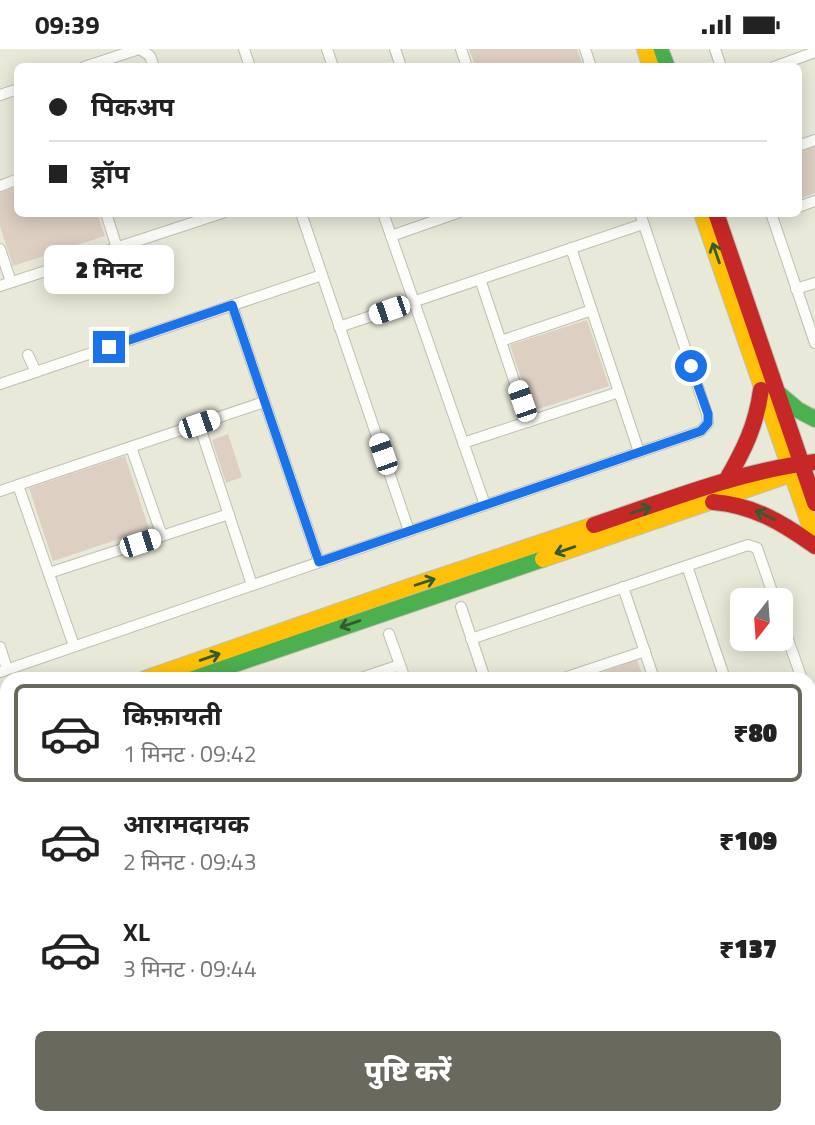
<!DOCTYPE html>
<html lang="hi">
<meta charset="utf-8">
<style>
:root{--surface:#fff;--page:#f6f6f6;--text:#222;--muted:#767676;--line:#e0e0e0;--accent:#6a695d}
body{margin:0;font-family:"Titillium Web","Noto Sans Devanagari",sans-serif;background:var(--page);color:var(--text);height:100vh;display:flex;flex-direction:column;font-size:26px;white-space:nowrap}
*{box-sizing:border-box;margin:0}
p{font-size:23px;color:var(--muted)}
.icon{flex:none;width:38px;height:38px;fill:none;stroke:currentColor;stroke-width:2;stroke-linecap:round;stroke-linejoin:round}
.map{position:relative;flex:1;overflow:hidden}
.details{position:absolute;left:0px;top:623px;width:816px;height:453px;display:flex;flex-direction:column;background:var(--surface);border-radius:21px 21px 0 0;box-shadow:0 4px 18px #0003}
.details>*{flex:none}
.hud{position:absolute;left:14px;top:14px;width:788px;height:154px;border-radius:10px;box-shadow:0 4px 18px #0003;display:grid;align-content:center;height:154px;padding:0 35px;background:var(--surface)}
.needle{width:46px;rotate:197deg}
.buttons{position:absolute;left:730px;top:539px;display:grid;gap:14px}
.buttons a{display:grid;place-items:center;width:63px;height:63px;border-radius:10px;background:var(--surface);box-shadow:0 4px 18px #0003;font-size:35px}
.end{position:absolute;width:32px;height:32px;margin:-16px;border:9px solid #1a73e8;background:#fff;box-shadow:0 0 0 4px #fff}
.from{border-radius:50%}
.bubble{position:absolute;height:49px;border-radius:10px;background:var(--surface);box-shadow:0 4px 18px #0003;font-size:23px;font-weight:800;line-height:49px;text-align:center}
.car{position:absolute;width:21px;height:42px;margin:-21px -10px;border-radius:9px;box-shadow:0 0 5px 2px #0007;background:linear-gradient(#fff 24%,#345 0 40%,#fff 0 76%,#345 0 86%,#fff 0)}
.hud b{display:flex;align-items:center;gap:24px;height:66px;font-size:26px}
.hud b+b{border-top:2px solid var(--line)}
.hud i{width:18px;height:18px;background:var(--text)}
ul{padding:12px 0 0;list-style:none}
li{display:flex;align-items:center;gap:21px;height:98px;margin:0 14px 10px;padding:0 21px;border:4px solid transparent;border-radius:10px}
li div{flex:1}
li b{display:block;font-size:26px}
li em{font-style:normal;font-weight:800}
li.active{border-color:var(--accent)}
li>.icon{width:63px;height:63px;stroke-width:1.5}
.primary-button{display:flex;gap:14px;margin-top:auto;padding:14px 35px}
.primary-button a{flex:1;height:80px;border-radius:10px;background:var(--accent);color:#fff;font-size:28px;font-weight:800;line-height:80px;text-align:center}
.status{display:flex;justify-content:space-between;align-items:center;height:49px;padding:0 35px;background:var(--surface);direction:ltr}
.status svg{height:19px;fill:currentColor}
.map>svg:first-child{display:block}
</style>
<div class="status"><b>09:39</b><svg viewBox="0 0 49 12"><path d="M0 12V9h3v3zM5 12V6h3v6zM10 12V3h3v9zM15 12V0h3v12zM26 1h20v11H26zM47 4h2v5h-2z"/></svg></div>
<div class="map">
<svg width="815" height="1076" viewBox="0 0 815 1076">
<rect width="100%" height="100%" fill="#e9e9da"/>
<g fill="#ddcfc2">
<polygon points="469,0 577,0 583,17 475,17"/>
<polygon points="815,95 815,144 798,150 798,101"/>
<polygon points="17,137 18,164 97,165 105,187 13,217 0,177 0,143"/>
<polygon points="587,271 609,337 532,362 510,296"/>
<polygon points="228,385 242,428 226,434 212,391"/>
<polygon points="125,407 149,480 53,512 29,439"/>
<polygon points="637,611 644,630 583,630"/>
</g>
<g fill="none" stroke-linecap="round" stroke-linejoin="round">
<g stroke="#bfbfb2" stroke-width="12">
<g id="street">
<polyline points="140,0 150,7 154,18"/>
<polyline points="244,0 250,18"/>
<polyline points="327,0 333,18"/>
<polyline points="395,0 401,18"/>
<polyline points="461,0 467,18"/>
<polyline points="585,0 591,18"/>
<polyline points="715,0 721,18"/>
<polyline points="84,18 139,0"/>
<polyline points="774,18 815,3"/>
<polyline points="0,46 18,40"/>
<polyline points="798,97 815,91"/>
<polyline points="0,137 18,130"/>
<polyline points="798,158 815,152"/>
<polyline points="106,164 117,199"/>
<polyline points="301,164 409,482"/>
<polyline points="383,164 485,456"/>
<polyline points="771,164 815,294"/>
<polyline points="391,187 457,164"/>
<polyline points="571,199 639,403"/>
<polyline points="0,200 11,233"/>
<polyline points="480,230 528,373"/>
<polyline points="0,237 222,164"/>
<polyline points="796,240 815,234"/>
<polyline points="232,256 319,513"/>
<polyline points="339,278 643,175"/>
<polyline points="501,292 592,261"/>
<polyline points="28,306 36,323"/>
<polyline points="0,335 322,226"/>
<polyline points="199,375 252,536"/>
<polyline points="463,394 619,343"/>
<polyline points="131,398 162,487"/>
<polyline points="18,436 74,597"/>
<polyline points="0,442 264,353"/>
<polyline points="687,517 725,630"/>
<polyline points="49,524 229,465"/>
<polyline points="623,538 654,630"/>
<polyline points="461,558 485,630"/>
<polyline points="780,568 802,630"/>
<polyline points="389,585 405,630"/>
<polyline points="471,590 748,496 757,499 775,551"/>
<polyline points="0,598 7,620"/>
<polyline points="0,623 701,382 708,374 707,365 640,164"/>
<polyline points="358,630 400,616"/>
<polyline points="561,630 645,602"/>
<polyline points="808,650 815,668"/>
<polyline points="0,707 7,726"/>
<polyline points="808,720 815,718"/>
<polyline points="808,871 815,869"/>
<polyline points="0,994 7,991"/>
<polyline points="808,1003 815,1001"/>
<polyline points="808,1052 815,1050"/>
<polyline points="206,1069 209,1076"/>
<polyline points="269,1069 271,1076"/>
<polyline points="454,1069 456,1076"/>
<polyline points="554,1069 557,1076"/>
<polyline points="330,1076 350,1069"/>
<polyline points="602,1076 621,1069"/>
<polyline points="738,1076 758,1069 760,1076"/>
</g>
</g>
<g stroke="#bfbfb2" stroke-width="18">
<g id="fast">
<polyline points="660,0 667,18"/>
<polyline points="778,344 798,361 815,370"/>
<polyline points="191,630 543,510"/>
<polyline points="0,681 7,678"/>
<polyline points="0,695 7,693"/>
<polyline points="0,1045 7,1066"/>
</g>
</g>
<g stroke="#bfbfb2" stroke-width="18">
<g id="slow">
<polyline points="645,0 651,18"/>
<polyline points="702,164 815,491"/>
<polyline points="543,510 785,427"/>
<polyline points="145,630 412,537 594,476"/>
</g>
</g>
<g stroke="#bfbfb2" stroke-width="18">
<g id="jam">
<polyline points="716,164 815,454"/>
<path d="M726 432C744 401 756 377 761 341"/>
<path d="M713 453C753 456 783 474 815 497"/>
<path d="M594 476C666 452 739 422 815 413"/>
</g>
</g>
<use href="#street" stroke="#fcfcf9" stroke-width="10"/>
<use href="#fast" stroke="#4caf50" stroke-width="16"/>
<use href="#slow" stroke="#ffc107" stroke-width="16"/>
<use href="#jam" stroke="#c62828" stroke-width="16"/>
</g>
<defs><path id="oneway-shaft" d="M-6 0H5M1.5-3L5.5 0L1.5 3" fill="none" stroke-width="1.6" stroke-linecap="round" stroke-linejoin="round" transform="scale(1.75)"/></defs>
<g stroke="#355c30">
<use href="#oneway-shaft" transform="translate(716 204) rotate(-109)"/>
<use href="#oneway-shaft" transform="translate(641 461) rotate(-18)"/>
<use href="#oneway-shaft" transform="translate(765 466) rotate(-155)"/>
<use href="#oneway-shaft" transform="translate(565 501) rotate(161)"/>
<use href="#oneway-shaft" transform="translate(425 533) rotate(-18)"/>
<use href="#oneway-shaft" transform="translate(350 575) rotate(161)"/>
<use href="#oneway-shaft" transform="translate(210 608) rotate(-19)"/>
</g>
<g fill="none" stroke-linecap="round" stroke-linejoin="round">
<polyline stroke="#1a73e8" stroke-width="9" points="109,298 232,256 319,513 701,382 708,374 708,365 691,317"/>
</g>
</svg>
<div class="buttons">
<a><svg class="needle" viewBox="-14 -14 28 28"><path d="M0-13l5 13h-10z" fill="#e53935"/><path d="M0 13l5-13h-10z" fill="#767676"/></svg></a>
</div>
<i class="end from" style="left:691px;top:317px"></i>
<i class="end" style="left:109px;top:298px"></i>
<div class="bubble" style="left:44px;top:196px;width:130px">2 मिनट</div>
<i class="car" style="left:389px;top:261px;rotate:251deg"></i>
<i class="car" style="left:522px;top:352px;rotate:341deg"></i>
<i class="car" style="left:199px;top:375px;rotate:71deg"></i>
<i class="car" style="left:383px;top:405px;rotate:341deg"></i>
<i class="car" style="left:140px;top:494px;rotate:72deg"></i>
<div class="hud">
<b><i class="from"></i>पिकअप</b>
<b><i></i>ड्रॉप</b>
</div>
<section class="details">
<ul>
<li class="active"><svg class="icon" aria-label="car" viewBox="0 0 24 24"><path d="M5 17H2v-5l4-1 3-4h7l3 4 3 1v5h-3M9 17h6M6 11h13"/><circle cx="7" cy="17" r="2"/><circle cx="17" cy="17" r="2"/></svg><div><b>किफ़ायती</b><p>1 मिनट · 09:42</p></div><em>₹80</em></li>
<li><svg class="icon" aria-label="car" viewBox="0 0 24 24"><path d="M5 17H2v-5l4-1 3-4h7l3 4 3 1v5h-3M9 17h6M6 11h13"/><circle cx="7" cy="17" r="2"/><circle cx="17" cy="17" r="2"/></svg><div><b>आरामदायक</b><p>2 मिनट · 09:43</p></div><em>₹109</em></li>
<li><svg class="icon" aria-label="car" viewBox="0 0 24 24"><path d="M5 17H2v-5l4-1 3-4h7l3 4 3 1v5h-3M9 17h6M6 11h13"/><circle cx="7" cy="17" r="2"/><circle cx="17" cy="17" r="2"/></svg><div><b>XL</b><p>3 मिनट · 09:44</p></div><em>₹137</em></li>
</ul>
<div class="primary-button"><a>पुष्टि करें</a></div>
</section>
</div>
